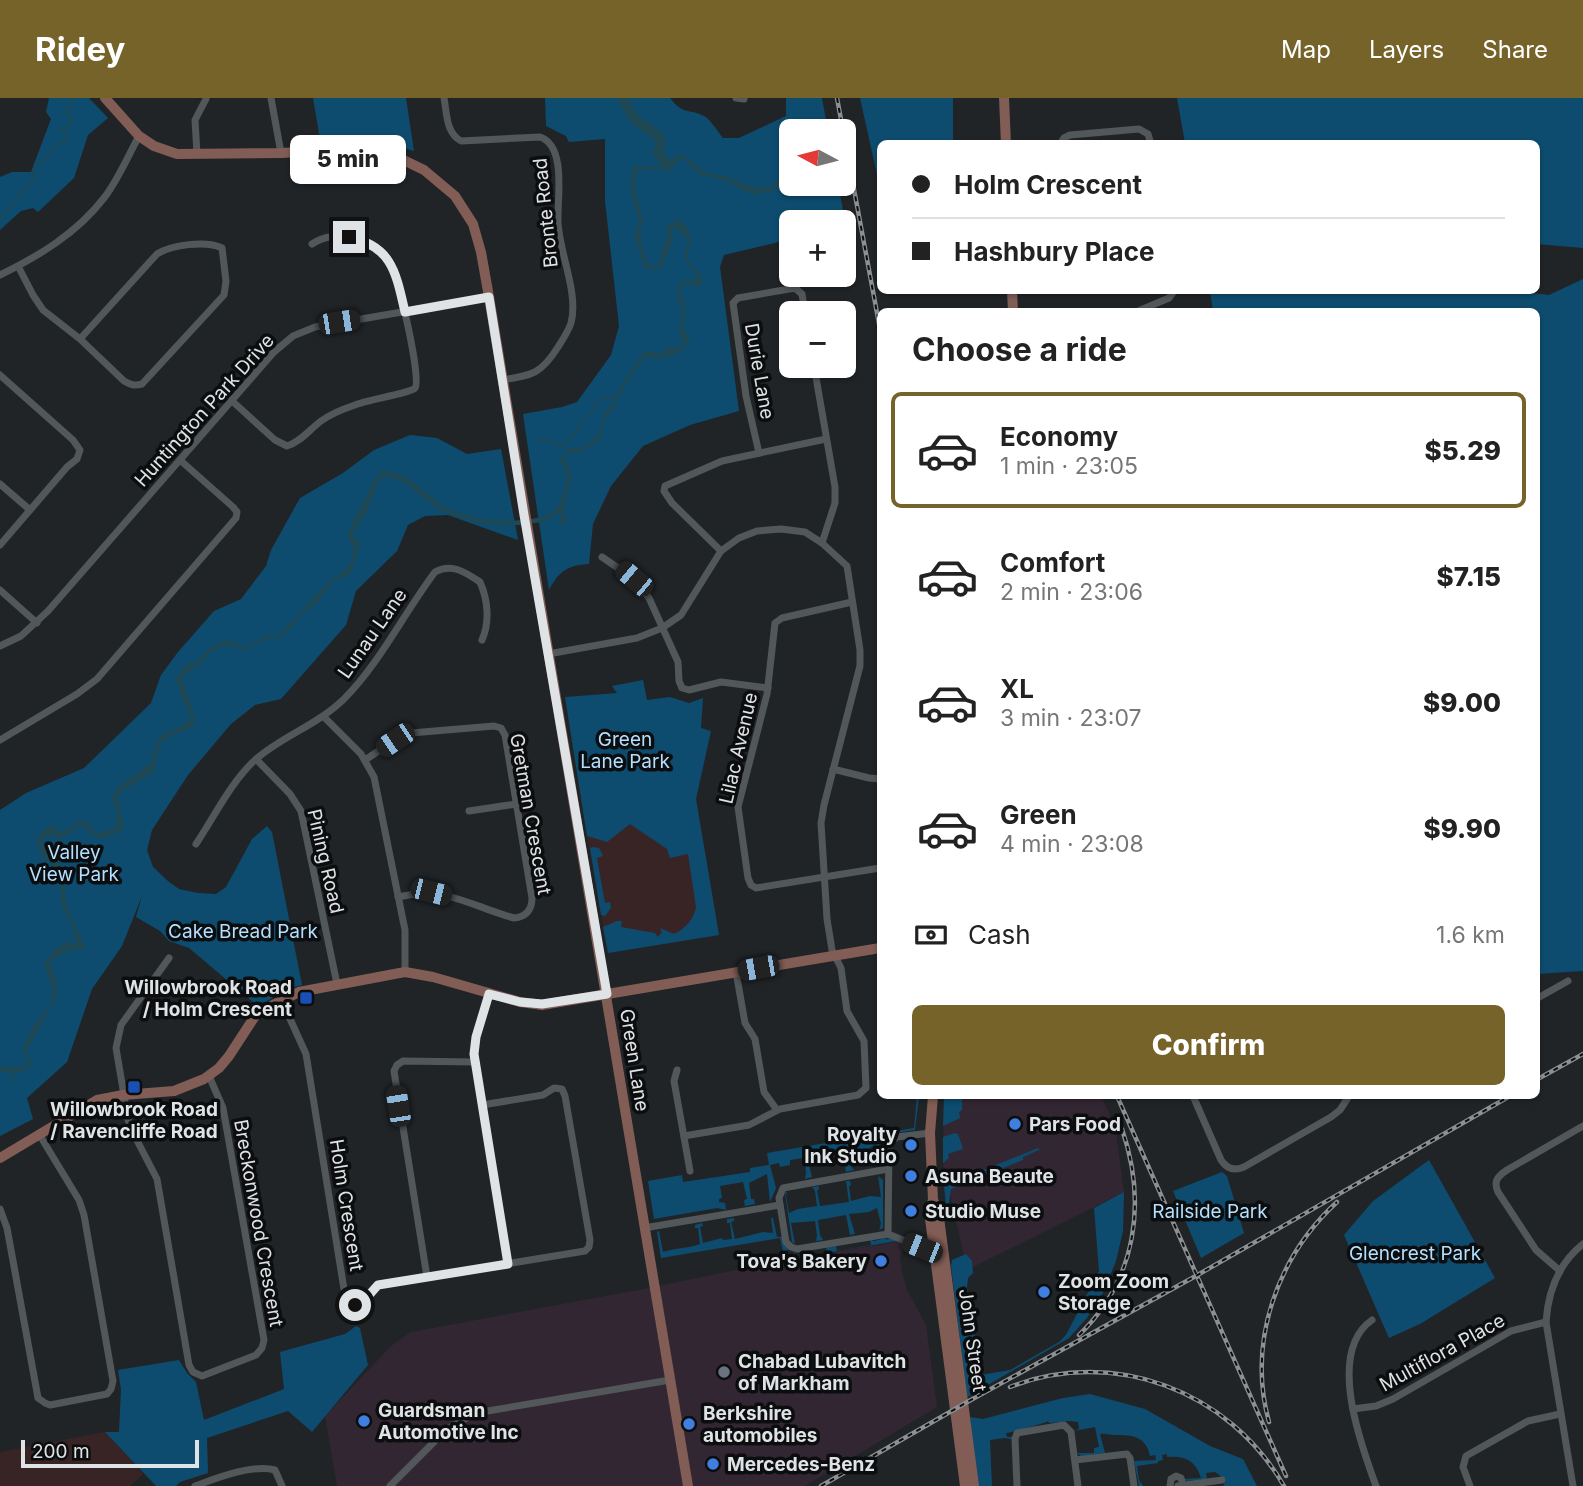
<!DOCTYPE html>
<meta charset="utf-8">
<style>
:root{--surface:#fff;--page:#f2f2f2;--text:#222;--muted:#767676;--line:#e0e0e0;--accent:#75632a}
body{margin:0;font-family:Inter,sans-serif;background:var(--page);color:var(--text);height:100vh;display:flex;flex-direction:column;font-size:26px;white-space:nowrap}
*{box-sizing:border-box;margin:0}
p{font-size:23px;color:var(--muted)}
.icon{flex:none;width:38px;height:38px;fill:none;stroke:currentColor;stroke-width:2;stroke-linecap:round;stroke-linejoin:round}
.map{position:relative;flex:1;overflow:hidden}
.sheet{position:absolute;left:877px;top:210px;width:663px;height:791px;display:flex;flex-direction:column;background:var(--surface);border-radius:10px;box-shadow:0 2px 5px #0004}
.sheet>*{flex:none}
.guide{position:absolute;left:877px;top:42px;width:663px;height:154px;border-radius:10px;box-shadow:0 2px 5px #0004;display:grid;align-content:center;height:154px;padding:0 35px;background:var(--surface)}
.needle{width:46px;rotate:277deg}
.tools{position:absolute;left:779px;top:21px;display:grid;gap:14px}
.tools a{display:grid;place-items:center;width:77px;height:77px;border-radius:10px;background:var(--surface);box-shadow:0 2px 5px #0004;font-size:35px}
.scale{position:absolute;left:21px;bottom:18px;width:178px;box-sizing:border-box;padding-left:7px;border:4px solid #e0e3e5;border-top:0;font-size:19px;line-height:24px;white-space:nowrap;color:#e0e3e5;-webkit-text-stroke:5px #0b0d0e;paint-order:stroke}
.end{position:absolute;width:32px;height:32px;margin:-16px;border:9px solid #e0e3e5;background:#111;box-shadow:0 0 0 4px #111}
.from{border-radius:50%}
.bubble{position:absolute;height:49px;border-radius:10px;background:var(--surface);box-shadow:0 2px 5px #0004;font-size:23px;font-weight:800;line-height:49px;text-align:center}
.car{position:absolute;width:21px;height:42px;margin:-21px -10px;border-radius:9px;box-shadow:0 0 5px 2px #0007;background:linear-gradient(#222 24%,#8ab4d8 0 40%,#222 0 76%,#8ab4d8 0 86%,#222 0)}
.guide b{display:flex;align-items:center;gap:24px;height:66px;font-size:26px}
.guide b+b{border-top:2px solid var(--line)}
.guide i{width:18px;height:18px;background:var(--text)}
ul{padding:0;list-style:none}
li{display:flex;align-items:center;gap:21px;height:116px;margin:0 14px 10px;padding:0 21px;border:4px solid transparent;border-radius:10px}
li div{flex:1}
li b{display:block;font-size:26px}
li em{font-style:normal;font-weight:800}
li.selected{border-color:var(--accent)}
li>.icon{width:63px;height:63px;stroke-width:1.5}
h2{padding:0 35px;font-size:32px;line-height:84px}
.pay{display:flex;align-items:center;gap:18px;height:77px;padding:0 35px;font-size:26px}
.pay p{margin-inline-start:auto}
.action{display:flex;gap:14px;margin-top:auto;padding:14px 35px}
.action a{flex:1;height:80px;border-radius:10px;background:var(--accent);color:#fff;font-size:28px;font-weight:800;line-height:80px;text-align:center}
header{display:flex;align-items:center;gap:42px;box-sizing:border-box;height:98px;padding:0 35px;background:var(--accent);color:#fff}
header strong{font-size:33px}
nav{display:flex;gap:38px;margin-inline-start:auto;font-size:24px}
.map>svg:first-child{display:block}
</style>
<header>
<strong>Ridey</strong>
<nav><a>Map</a><a>Layers</a><a>Share</a></nav>
</header>
<div class="map">
<svg width="1583" height="1388" viewBox="0 0 1583 1388">
<rect width="100%" height="100%" fill="#202427"/>
<g fill="#322633">
<polygon points="944,998 1101,998 1115,1028 1124,1094 967,1172 943,1065"/>
<polygon points="897,1144 905,1147 900,1159 902,1174 907,1192 926,1227 937,1309 805,1388 337,1388 325,1318 391,1248 411,1234 644,1191 785,1162"/>
</g>
<g fill="#382425">
<polygon points="696,701 719,837 608,855 581,702"/>
<polygon points="105,1334 143,1376 130,1388 0,1388 0,1354"/>
</g>
<g fill="#0d4c6f">
<polygon points="49,0 89,0 108,20 88,37 74,80 38,114 33,110 21,113 0,132 0,79 12,74 31,74 51,21 46,14"/>
<path d="M313 0H406L414 53C379 43 357 38 320 41Z"/>
<path d="M545 0H670C684 18 689 10 704 18 711 22 718 34 723 40H739L786 18V0H822L828 33H791V86H838L854 170 844 173V124H791V141L724 157 720 169 739 313 690 327 643 348 611 388 593 426 589 466C568 467 559 473 549 492L523 316 562 309 577 304 611 257 619 228 605 103V41L569 44 566 38 546 28Z"/>
<polygon points="860,0 953,0 953,45 880,46 880,90"/>
<polygon points="1177,0 1583,0 1583,150 1537,146 1536,46 1185,45"/>
<polygon points="1583,181 1583,873 1537,876 1536,214 1213,213 1210,193 1509,192 1549,197"/>
<polygon points="410,337 437,340 467,356 501,351 518,442 448,417 425,418 408,427 397,453 356,493 346,527 281,601 255,607 231,626 188,677 152,732 147,752 153,769 169,784 179,791 198,795 216,796 226,789 252,741 267,728 272,734 302,887 284,892 266,904 253,904 189,850 169,843 160,833 136,819 142,798 122,848 92,891 67,964 27,1000 33,1021 0,1038 0,712 26,695 84,670 151,605 161,577 178,554 214,513 241,501 266,468 271,452 300,400 343,375 374,352"/>
<path d="M643 582 647 602 670 599 689 605 703 600 701 630 711 633 696 701 719 837 608 855 603 829 617 823H622L621 829 655 835 658 839 662 834 660 830 674 836C685 831 694 821 696 809L688 756 670 760 667 751 630 726 607 744 587 738 565 599 617 595 612 588Z"/>
<polygon points="593,749 599,750 603,758 597,760 605,805 610,804 611,810 605,818 601,817 590,750"/>
<polygon points="917,998 919,998 915,1032 891,1036 890,1039 883,1037 879,1047 883,1064 880,1068 876,1046 868,1051 848,1052 850,1067 854,1072 846,1074 845,1069 848,1068 845,1053 816,1059 816,1057 807,1059 812,1079 805,1081 806,1075 804,1060 790,1062 790,1067 780,1069 779,1065 770,1067 776,1090 770,1104 767,1076 749,1085 751,1101 754,1101 755,1106 745,1108 744,1102 747,1101 743,1084 720,1088 722,1100 719,1101 719,1104 725,1105 726,1112 717,1110 654,1121 648,1083 682,1077 683,1084 750,1074 750,1070 769,1067 767,1055 914,1030"/>
<polygon points="971,998 962,1000 962,1012 959,1014 960,1020 943,1028 944,999"/>
<polygon points="955,1035 958,1036 963,1051 948,1056 949,1060 943,1065 943,1039"/>
<polygon points="1046,1049 1023,1059 1023,1062 951,1091 949,1105 946,1107 944,1088 1038,1050 1040,1052"/>
<polygon points="1429,1062 1495,1180 1420,1226 1389,1240 1344,1137 1373,1103"/>
<polygon points="1222,1074 1227,1078 1244,1135 1201,1160 1173,1093"/>
<polygon points="878,1078 883,1082 883,1130 879,1132 881,1126 877,1110 869,1114 849,1116 855,1136 850,1137 846,1117 818,1122 820,1137 823,1142 816,1143 817,1137 815,1123 791,1125 795,1146 792,1144 785,1095 787,1093 786,1098 789,1115 798,1111 817,1108 815,1093 812,1089 819,1088 819,1091 817,1093 820,1108 849,1104 846,1083 850,1083 851,1087 849,1088 851,1103 870,1098 881,1099"/>
<polygon points="1124,1094 1123,1133 1116,1163 1102,1197 1087,1220 1069,1240 967,1299 951,1168 952,1162 966,1156 972,1163 973,1175 968,1180 967,1189 981,1277 1010,1272 1059,1244 1066,1237 1099,1173 1094,1110"/>
<path d="M734 1120V1123L731 1124 735 1141 763 1134 773 1135 771 1120H773L777 1139H782L788 1151 785 1156 791 1159 794 1154 798 1159 827 1155 826 1149 836 1148 837 1153 871 1147 870 1142 874 1143 886 1140V1142L889 1140 897 1143 785 1162 780 1140 661 1160 657 1134 659 1133 663 1154C674 1150 691 1150 700 1146L698 1130H695V1127L702 1125 703 1128 700 1129 703 1145 722 1140 723 1142 732 1141 730 1125H727V1121Z"/>
<polygon points="356,1228 360,1230 368,1267 312,1334 288,1313 207,1340 208,1375 180,1384 176,1388 156,1388 105,1334 119,1334 121,1291 118,1272 179,1262 187,1275 196,1284 204,1322 284,1291 280,1254 345,1236"/>
<path d="M1090 1296 1145 1311 1210 1348 1243 1361 1257 1388H1223L1226 1382 1215 1374 1206 1375 1207 1381 1186 1383 1185 1381 1201 1380C1196 1363 1185 1357 1167 1359V1356L1162 1357 1163 1362 1158 1363V1365L1137 1368 1139 1382 1143 1388H1139L1134 1363 1156 1362 1155 1357 1150 1358C1146 1338 1132 1337 1115 1337 1110 1337 1107 1335 1100 1336L1105 1355 1081 1358 1077 1355H1094V1350L1099 1349 1095 1329 1074 1333 1079 1331 1078 1324 1070 1323 1049 1325 1048 1323C1046 1325 1012 1334 1006 1335L1007 1339H1012V1341L1004 1340 990 1342 992 1388H978L970 1319 983 1321 1063 1300Z"/>
</g>
<path fill="#1f4855" d="M678 57C690 57 695 68 705 74 710 76 715 76 721 77 740 82 752 94 774 88L780 75 791 69V77L782 81 776 92C769 93 761 97 754 96 744 96 737 87 729 84 704 74 705 86 685 61H680C671 75 654 71 640 72L636 75 635 91 643 122 640 135 642 149 648 166 653 168 659 167 663 148 668 141 666 129 676 123H681C697 140 688 144 688 162L702 179 703 184 699 189 685 185 680 194C687 205 686 218 683 231L690 240C685 251 674 259 662 260 655 261 652 258 645 259L624 288 612 313 604 322 602 338 594 346 575 356 570 354 563 360C578 378 568 387 565 406 563 412 566 418 567 424L565 427 559 426 562 420 560 414C534 436 472 427 443 413 423 403 407 378 382 379 374 391 372 403 366 415 361 425 354 429 352 440H359V452L350 476 332 484 319 503 299 518 294 527 282 538 264 542 245 553 233 548H223L212 553 200 566 182 579 195 620 192 630 171 637 159 647 154 674 120 694 118 698 124 731 103 741 89 735 86 729 80 728 58 742 53 736 43 741 42 746C47 757 58 760 63 771 67 780 64 790 65 800 66 808 83 846 87 851L69 852 52 862 50 867 57 883 56 900 26 954 32 965 25 972 14 976 13 982H11V974H0V969H21L28 965 22 952 32 930 51 906 52 889 44 866 55 851 68 844 74 846 76 843 71 824 61 807V778C53 765 29 753 40 736 43 731 48 728 54 727L59 734H63L81 722 88 724 93 732 99 735 116 729 117 712 112 702 116 691 152 664C155 627 169 640 190 621V615L186 610 176 582 181 572 189 565 194 566C204 557 213 542 229 543 235 544 240 548 246 550L262 539 280 536 327 485 340 476 351 465 354 450 348 440V434L373 384 381 373C409 372 424 397 446 409 470 422 505 425 531 421 548 418 558 415 563 397 567 384 569 374 559 362L569 350C583 352 589 345 600 335L603 317 612 306 620 289 643 255 648 253 662 256 667 249H680L683 246 679 232 682 215 677 196 679 187 684 182 694 183 697 180 684 158 688 142 679 132 674 130 672 133 673 141 662 169 650 172 644 168 634 138 639 124 630 91 633 68 661 69Z"/>
<g fill="none" stroke-linecap="round" stroke-linejoin="round">
<g stroke="#1f4855" stroke-width="2">
<polyline points="0,122 32,83 35,69 52,55 60,43 67,42 67,34 61,31 71,25 71,20 66,13 71,8 73,0"/>
<polyline points="539,342 547,342 562,348 579,329 581,322 593,313 596,305 602,300 616,300"/>
</g>
<path stroke="#1f4855" stroke-width="10" d="M623 0C626 7 629 15 635 21 646 33 668 35 658 55L668 68"/>
<g stroke="#52575a" stroke-width="7">
<polyline points="271,0 281,55"/>
<path d="M444 0C447 16 446 35 461 43L540 39C567 48 557 101 558 124 559 154 579 195 571 225 568 234 563 241 558 249 541 276 533 277 502 282"/>
<polyline points="736,0 744,1"/>
<polyline points="1060,46 1064,40 1070,37 1139,31 1148,36 1151,46"/>
<polyline points="197,56 195,22 206,1"/>
<path d="M18 168 33 197 43 212 80 241 124 283C131 287 134 288 142 286L224 197 226 183 222 150C206 142 171 147 157 156L80 241"/>
<path d="M0 177C39 158 77 135 104 100 118 82 128 58 139 38"/>
<polyline points="1136,214 1169,200 1175,192"/>
<polyline points="814,268 835,389 835,405 822,445"/>
<polyline points="0,277 73,342 80,352 77,361 67,369 0,447"/>
<path d="M231 302 275 342 287 348C301 344 310 331 321 323 331 316 343 311 355 307 366 302 411 295 415 290 422 282 398 178 391 166 377 139 336 130 312 146"/>
<polyline points="759,355 746,298 733,205 738,200 795,190 802,196 805,215"/>
<polyline points="0,386 30,412"/>
<polyline points="721,453 672,405 664,393 665,388 722,363 826,341"/>
<polyline points="602,459 634,481 649,500 678,564 679,583 682,590 689,592 721,584 768,590"/>
<polyline points="0,492 37,525"/>
<polyline points="852,504 782,520 775,525 767,596 738,709 748,780 751,787 756,790 880,770"/>
<polyline points="0,548 21,538 48,513 274,254 293,238 315,229 489,199"/>
<polyline points="548,556 637,540 662,530 681,517 721,453 739,440 757,433 781,431 805,434 822,445 847,468 860,552 860,568 824,707 821,725 827,821 832,852 841,870 847,913 864,943 866,990 858,997 780,1011 749,1027 684,1038"/>
<polyline points="324,619 361,656 374,679 405,832 405,874"/>
<polyline points="0,642 77,596 97,581 236,420 237,414 233,409 180,362"/>
<polyline points="256,661 290,696 301,713 337,886"/>
<path d="M365 662 395 642 411 635 494 628 501 630 505 637 532 800C532 812 526 819 514 820 470 808 447 788 398 799"/>
<polyline points="833,671 869,680 880,681"/>
<polyline points="469,713 516,706"/>
<path d="M196 746C214 719 231 684 255 662 282 638 316 628 344 601 380 565 404 515 435 474 452 465 465 474 480 484 488 502 490 524 482 542"/>
<polyline points="169,860 121,927 116,950 129,1027 157,1081 189,1267 193,1274 202,1278 256,1257 262,1250 264,1242 223,1010 209,978"/>
<polyline points="736,874 745,925 755,941 764,994 777,1012"/>
<polyline points="489,896 476,939 474,956 508,1165"/>
<polyline points="281,901 306,956 344,1191 349,1203 355,1207 360,1207 378,1187 585,1153 589,1149 590,1142 565,998 562,991 554,990 543,997 482,1007"/>
<polyline points="1536,901 1568,883"/>
<polyline points="677,972 674,983 690,1073"/>
<path d="M1193 998 1221 1062C1227 1071 1235 1073 1244 1069L1331 1019 1340 1012 1349 998"/>
<polyline points="888,1071 783,1090 779,1100 786,1144 791,1149 797,1151 888,1136 922,1150"/>
<polyline points="0,1111 7,1130 38,1300 45,1305 50,1307 107,1296 111,1291 113,1283 84,1117 79,1102 39,1036"/>
<polyline points="644,1130 780,1107"/>
<polyline points="888,1136 889,1045 897,1039 930,1035"/>
<path d="M1560 1173 1536 1152 1498 1094C1493 1083 1498 1078 1507 1072L1583 1028"/>
<polyline points="427,1179 394,973 397,967 403,963 475,964"/>
<path d="M1372 1222C1326 1254 1361 1347 1376 1388"/>
<polyline points="1353,1311 1376,1308 1393,1301 1511,1233 1546,1224"/>
<polyline points="1075,1362 1127,1356 1130,1360 1134,1388"/>
<path d="M195 1388C217 1380 252 1366 275 1372L282 1388"/>
<polyline points="390,1388 447,1331 476,1315 670,1282"/>
<polyline points="1017,1388 1015,1341 1017,1335 1064,1327 1071,1334 1078,1388"/>
<polyline points="1170,1388 1171,1381 1176,1378 1181,1380 1183,1387"/>
<polyline points="1178,1388 1222,1382"/>
<polyline points="1470,1388 1463,1369 1466,1358 1528,1323 1560,1316"/>
<path d="M1573 1388 1546 1224C1548 1194 1559 1165 1583 1146"/>
</g>
<g stroke="#815d55" stroke-width="10">
<polyline points="105,0 139,38 154,48 177,56 281,55 352,51 389,55 424,72 455,98 473,126 481,154 489,199 688,1388"/>
<polyline points="1004,0 1006,46"/>
<polyline points="1012,192 1013,214"/>
<polyline points="933,998 930,1035 933,1102 929,1113 965,1388"/>
<polyline points="0,1060 97,1002 123,997 174,993 204,981 219,970 229,958 257,915 299,894 405,874 433,879 520,904 542,907 880,850"/>
<polyline points="933,1102 938,1112 974,1388"/>
</g>
<g stroke="#8d9093" stroke-width="4.5">
<g id="rail">
<polyline points="837,0 880,231"/>
<polyline points="1536,982 1583,956"/>
<polyline points="1117,998 1286,1378"/>
<path d="M1079 1237C1137 1181 1147 1104 1122 1031"/>
<path d="M1010 1289C1113 1249 1229 1292 1284 1388"/>
<path d="M1269 1324C1247 1244 1277 1159 1337 1104"/>
<polyline points="821,1388 969,1303 1194,1179 1510,998"/>
</g>
</g>
<use href="#rail" stroke="#0b0d0e" stroke-width="2" stroke-dasharray="5" stroke-linecap="butt"/>
</g>
<g fill="none" stroke-linecap="round" stroke-linejoin="round">
<path stroke="#e0e3e5" stroke-width="9" d="M349 139C392 148 396 175 405 214L489 199 524 417 607 896 542 906 520 904 489 896 476 939 474 956 508 1166 378 1187 360 1207H355"/>
</g>
<g fill="#1a4fb4" stroke="#0b0d0e" stroke-width="2.5">
<rect x="299" y="893" width="14" height="14" rx="3.5"/>
<rect x="127" y="982" width="14" height="14" rx="3.5"/>
</g>
<g fill="#3f7fe0" stroke="#0b0d0e" stroke-width="2.5">
<circle cx="1015" cy="1026" r="7"/>
<circle cx="911" cy="1047" r="7"/>
<circle cx="911" cy="1078" r="7"/>
<circle cx="911" cy="1113" r="7"/>
<circle cx="881" cy="1163" r="7"/>
<circle cx="1044" cy="1194" r="7"/>
<circle cx="364" cy="1323" r="7"/>
<circle cx="689" cy="1326" r="7"/>
<circle cx="713" cy="1366" r="7"/>
</g>
<circle fill="#6b7280" stroke="#0b0d0e" stroke-width="2.5" cx="724" cy="1274" r="7"/>
<g text-anchor="middle" stroke-width="7" stroke-linejoin="round" paint-order="stroke">
<g font-size="19" fill="#e0e3e5" stroke="#0b0d0e">
<text transform="translate(545 115) rotate(-96)" y="7">Bronte Road</text>
<text transform="translate(760 273) rotate(80)" y="7">Durie Lane</text>
<text transform="translate(204 312) rotate(-48)" y="7">Huntington Park Drive</text>
<text transform="translate(372 535) rotate(-55)" y="7">Lunau Lane</text>
<text transform="translate(738 650) rotate(-77)" y="7">Lilac Avenue</text>
<text transform="translate(531 716) rotate(80)" y="7">Gretman Crescent</text>
<text transform="translate(326 763) rotate(77)" y="7">Pining Road</text>
<text transform="translate(635 962) rotate(81)" y="7">Green Lane</text>
<text transform="translate(347 1107) rotate(81)" y="7">Holm Crescent</text>
<text transform="translate(259 1125) rotate(80)" y="7">Breckonwood Crescent</text>
<text transform="translate(973 1242) rotate(82)" y="7">John Street</text>
<text transform="translate(1442 1254) rotate(-29)" y="7">Multiflora Place</text>
</g>
<g font-size="19" fill="#b4dfff" stroke="#0b0d0e">
<text x="625" y="648">Green<tspan x="625" dy="22">Lane Park</tspan></text>
<text x="74" y="761">Valley<tspan x="74" dy="22">View Park</tspan></text>
<text x="243" y="840">Cake Bread Park</text>
<text x="1210" y="1120">Railside Park</text>
<text x="1415" y="1162">Glencrest Park</text>
</g>
<g font-size="19" font-weight="bold" fill="#e0e3e5" stroke="#0b0d0e" text-anchor="start">
<text x="292" y="896" text-anchor="end">Willowbrook Road<tspan x="292" dy="22">/ Holm Crescent</tspan></text>
<text x="134" y="1018" text-anchor="middle">Willowbrook Road<tspan x="134" dy="22">/ Ravencliffe Road</tspan></text>
<text x="1029" y="1033">Pars Food</text>
<text x="897" y="1043" text-anchor="end">Royalty<tspan x="897" dy="22">Ink Studio</tspan></text>
<text x="925" y="1085">Asuna Beaute</text>
<text x="925" y="1120">Studio Muse</text>
<text x="867" y="1170" text-anchor="end">Tova's Bakery</text>
<text x="1058" y="1190">Zoom Zoom<tspan x="1058" dy="22">Storage</tspan></text>
<text x="738" y="1270">Chabad Lubavitch<tspan x="738" dy="22">of Markham</tspan></text>
<text x="378" y="1319">Guardsman<tspan x="378" dy="22">Automotive Inc</tspan></text>
<text x="703" y="1322">Berkshire<tspan x="703" dy="22">automobiles</tspan></text>
<text x="727" y="1373">Mercedes-Benz</text>
</g>
</g>
</svg>
<div class="tools">
<a><svg class="needle" viewBox="-14 -14 28 28"><path d="M0-13l5 13h-10z" fill="#e53935"/><path d="M0 13l5-13h-10z" fill="#767676"/></svg></a>
<a>+</a>
<a>−</a>
</div>
<div class="scale">200 m</div>
<i class="end from" style="left:355px;top:1207px"></i>
<i class="end" style="left:349px;top:139px"></i>
<div class="bubble" style="left:290px;top:37px;width:116px">5 min</div>
<i class="car" style="left:339px;top:224px;rotate:81deg"></i>
<i class="car" style="left:634px;top:481px;rotate:310deg"></i>
<i class="car" style="left:395px;top:642px;rotate:236deg"></i>
<i class="car" style="left:431px;top:794px;rotate:104deg"></i>
<i class="car" style="left:758px;top:870px;rotate:260deg"></i>
<i class="car" style="left:398px;top:1008px;rotate:351deg"></i>
<i class="car" style="left:922px;top:1150px;rotate:292deg"></i>
<div class="guide">
<b><i class="from"></i>Holm Crescent</b>
<b><i></i>Hashbury Place</b>
</div>
<section class="sheet">
<h2>Choose a ride</h2>
<ul>
<li class="selected"><svg class="icon" aria-label="car" viewBox="0 0 24 24"><path d="M5 17H2v-5l4-1 3-4h7l3 4 3 1v5h-3M9 17h6M6 11h13"/><circle cx="7" cy="17" r="2"/><circle cx="17" cy="17" r="2"/></svg><div><b>Economy</b><p>1 min · 23:05</p></div><em>$5.29</em></li>
<li><svg class="icon" aria-label="car" viewBox="0 0 24 24"><path d="M5 17H2v-5l4-1 3-4h7l3 4 3 1v5h-3M9 17h6M6 11h13"/><circle cx="7" cy="17" r="2"/><circle cx="17" cy="17" r="2"/></svg><div><b>Comfort</b><p>2 min · 23:06</p></div><em>$7.15</em></li>
<li><svg class="icon" aria-label="car" viewBox="0 0 24 24"><path d="M5 17H2v-5l4-1 3-4h7l3 4 3 1v5h-3M9 17h6M6 11h13"/><circle cx="7" cy="17" r="2"/><circle cx="17" cy="17" r="2"/></svg><div><b>XL</b><p>3 min · 23:07</p></div><em>$9.00</em></li>
<li><svg class="icon" aria-label="car" viewBox="0 0 24 24"><path d="M5 17H2v-5l4-1 3-4h7l3 4 3 1v5h-3M9 17h6M6 11h13"/><circle cx="7" cy="17" r="2"/><circle cx="17" cy="17" r="2"/></svg><div><b>Green</b><p>4 min · 23:08</p></div><em>$9.90</em></li>
</ul>
<div class="pay"><svg class="icon" aria-label="cash" viewBox="0 0 24 24"><path d="M3 7h18v10H3z"/><circle cx="12" cy="12" r="2"/></svg>Cash<p>1.6 km</p></div>
<div class="action"><a>Confirm</a></div>
</section>
</div>
